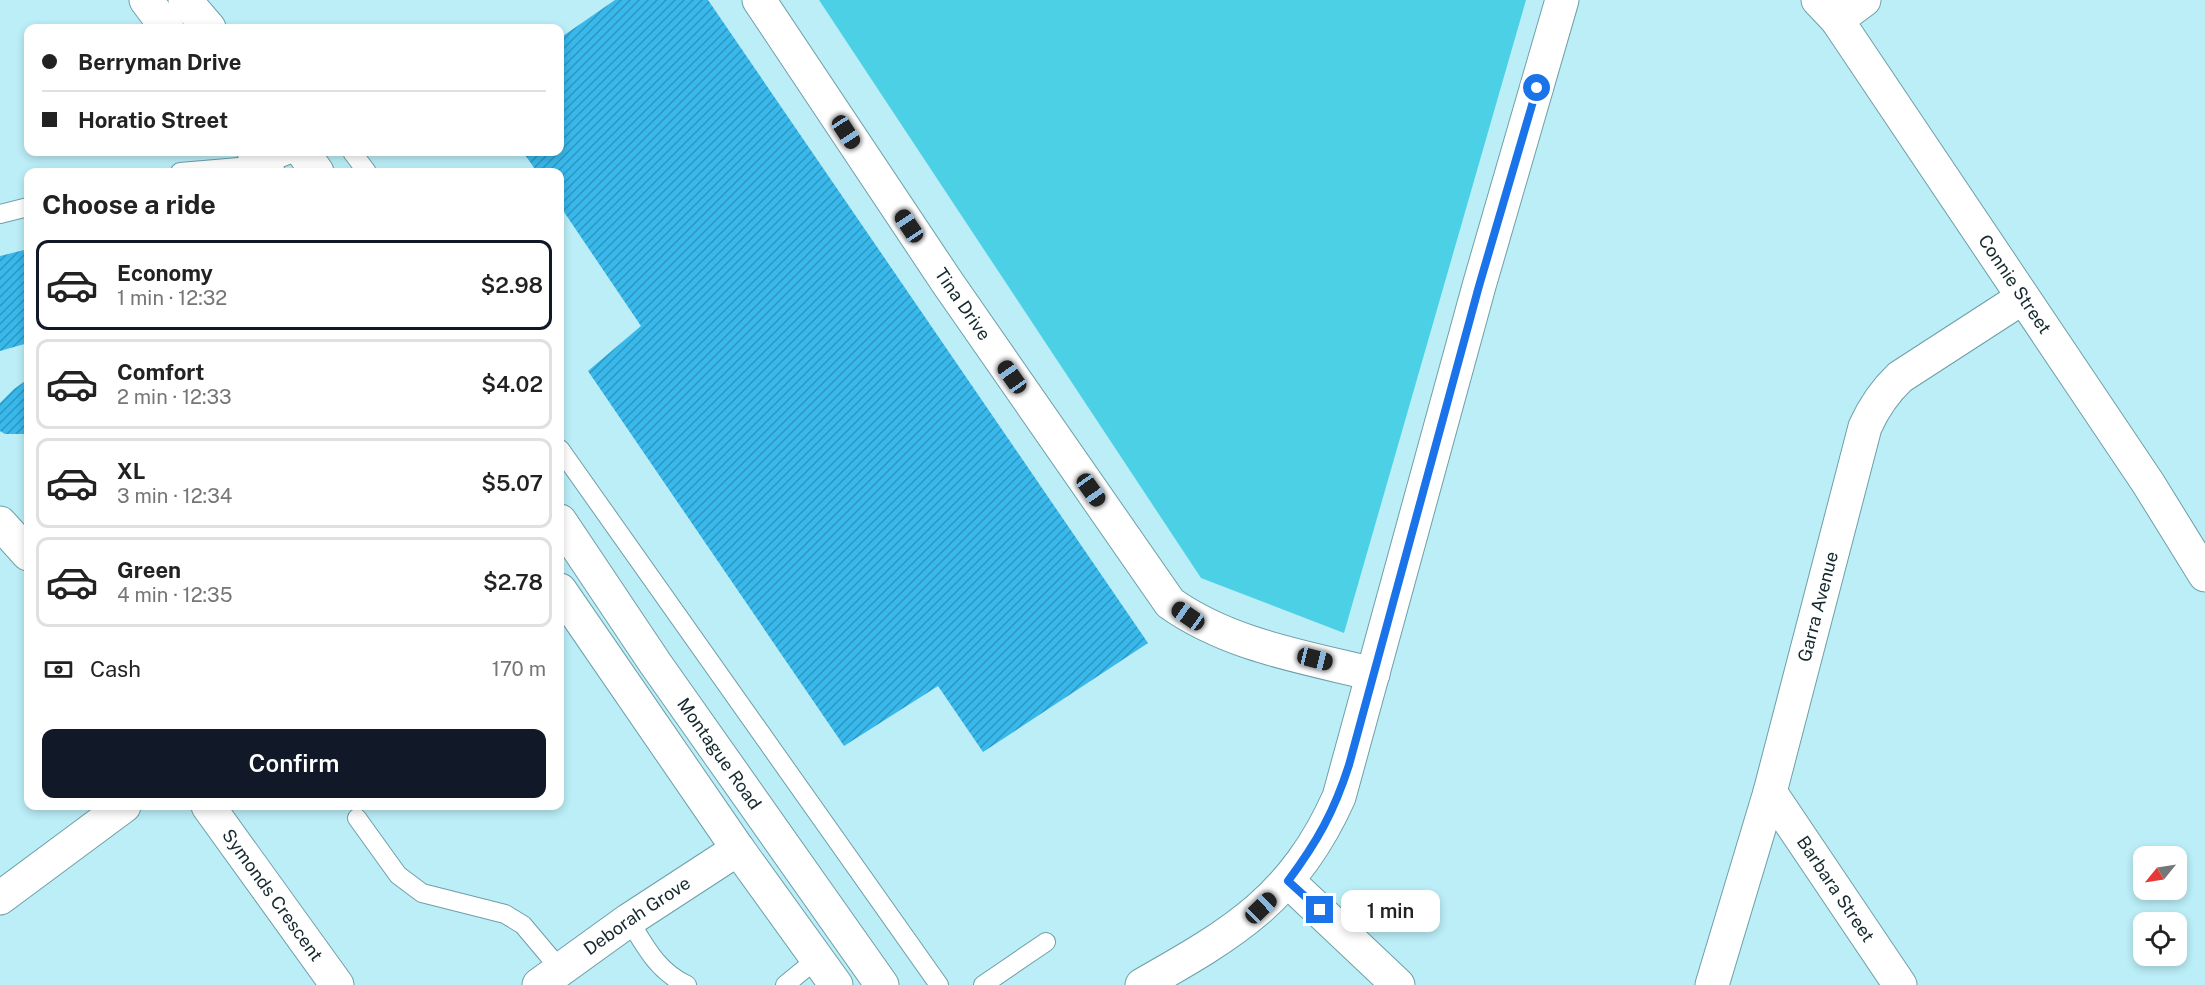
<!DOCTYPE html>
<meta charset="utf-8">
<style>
:root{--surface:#fff;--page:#f6f6f6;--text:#222;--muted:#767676;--line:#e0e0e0;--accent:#111827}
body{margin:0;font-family:"Public Sans",sans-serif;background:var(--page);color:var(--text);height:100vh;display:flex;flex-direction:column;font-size:22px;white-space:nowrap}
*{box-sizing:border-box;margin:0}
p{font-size:20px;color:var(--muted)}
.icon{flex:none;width:33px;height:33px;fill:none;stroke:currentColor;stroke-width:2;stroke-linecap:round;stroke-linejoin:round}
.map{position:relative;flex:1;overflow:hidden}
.side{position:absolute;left:24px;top:168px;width:540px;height:642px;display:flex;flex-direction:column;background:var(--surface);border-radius:12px;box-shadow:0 3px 9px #0003}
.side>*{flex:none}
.banner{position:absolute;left:24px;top:24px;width:540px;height:132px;border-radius:12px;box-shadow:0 3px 9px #0003;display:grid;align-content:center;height:132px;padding:0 18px;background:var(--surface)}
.needle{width:39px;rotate:240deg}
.buttons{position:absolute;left:2133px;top:846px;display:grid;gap:12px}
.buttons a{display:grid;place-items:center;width:54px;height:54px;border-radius:12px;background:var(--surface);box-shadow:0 3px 9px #0003;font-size:30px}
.end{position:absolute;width:27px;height:27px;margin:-14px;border:8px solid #1a73e8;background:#fff;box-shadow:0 0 0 3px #fff}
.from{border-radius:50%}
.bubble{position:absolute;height:42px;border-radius:12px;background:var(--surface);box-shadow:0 3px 9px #0003;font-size:20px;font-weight:600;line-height:42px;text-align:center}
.car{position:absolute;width:18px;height:36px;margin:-18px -9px;border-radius:8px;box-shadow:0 0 4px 2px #0007;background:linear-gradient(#222 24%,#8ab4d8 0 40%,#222 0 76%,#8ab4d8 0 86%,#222 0)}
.banner b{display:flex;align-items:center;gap:21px;height:57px;font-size:22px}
.banner b+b{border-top:2px solid var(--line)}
.banner i{width:15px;height:15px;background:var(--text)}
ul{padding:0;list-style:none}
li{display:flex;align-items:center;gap:18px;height:90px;margin:0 12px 9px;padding:0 6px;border:3px solid var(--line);border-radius:12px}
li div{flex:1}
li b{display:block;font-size:22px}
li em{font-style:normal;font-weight:600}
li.active{border-color:var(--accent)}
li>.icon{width:54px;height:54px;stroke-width:1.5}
h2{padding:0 18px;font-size:27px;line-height:72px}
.pay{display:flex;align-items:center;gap:15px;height:66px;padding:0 18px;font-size:22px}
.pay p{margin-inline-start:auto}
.action{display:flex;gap:12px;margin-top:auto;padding:12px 18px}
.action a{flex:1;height:69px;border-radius:12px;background:var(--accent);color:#fff;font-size:24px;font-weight:600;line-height:69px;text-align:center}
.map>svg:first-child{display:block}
</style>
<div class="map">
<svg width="2205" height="985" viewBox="0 0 2205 985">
<defs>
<pattern id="building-hatch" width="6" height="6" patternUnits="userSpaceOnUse" patternTransform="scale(1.5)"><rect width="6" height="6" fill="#38b8eb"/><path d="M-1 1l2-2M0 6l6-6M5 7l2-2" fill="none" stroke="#2e96bf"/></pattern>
</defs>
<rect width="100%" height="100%" fill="#bbeef7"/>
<polygon fill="#4bd0e5" points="819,0 1526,0 1344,633 1201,578"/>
<g fill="url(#building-hatch)">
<polygon points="615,0 708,0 1148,643 983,752 938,686 844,746 588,371 641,326 560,206 560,172 537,172 523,152 560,152 560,38"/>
<polygon points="28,249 28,343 0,351 0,256"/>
<polygon points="28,379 28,434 5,434 0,431 0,403 14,389"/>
</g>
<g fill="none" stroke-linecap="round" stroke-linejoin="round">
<g stroke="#6f9fa8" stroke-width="20">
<g id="lane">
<polyline points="352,152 367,172"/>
<polyline points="180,172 263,165 296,152"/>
<polyline points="0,214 28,207"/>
<polyline points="560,449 939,985"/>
<polyline points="357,818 398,875 422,893 505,914 523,925 560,969"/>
<path d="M629 920C645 946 657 971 687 985"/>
<polyline points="785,985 818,958"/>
<polyline points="983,985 1046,942"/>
</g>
</g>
<g stroke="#6f9fa8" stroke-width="35">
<g id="street">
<path id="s1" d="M759 0 947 282 1170 603C1229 645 1304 657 1373 674"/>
<path id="s2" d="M1818 0 1837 20 2148 483 2205 575"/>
<polyline points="1837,20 1864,0"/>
<polyline points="0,523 28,554"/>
<path id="s3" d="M1770 792 1900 985"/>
<path id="s4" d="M208 806 337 985"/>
<polyline points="1288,881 1398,985"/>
<polyline points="0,898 124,806"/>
<path id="s5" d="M539 985 629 920 738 849"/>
<path d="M1142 985C1234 933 1294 898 1339 797L1479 286 1562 0"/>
<path id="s6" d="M1712 985 1770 792 1865 427C1874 407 1884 392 1900 377L2022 298"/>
</g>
</g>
<g stroke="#6f9fa8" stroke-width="35">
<g id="secondary">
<polyline points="146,0 167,28"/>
<polyline points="185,0 209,28"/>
<polyline points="254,152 268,172"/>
<polyline points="303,152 317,172"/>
<path id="s7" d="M560 521 655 663 882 985"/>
<polyline points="560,590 738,849 836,985"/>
</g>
</g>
<use href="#lane" stroke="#fff" stroke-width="18"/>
<use href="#street" stroke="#fff" stroke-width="33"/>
<use href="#secondary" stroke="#fff" stroke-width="33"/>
</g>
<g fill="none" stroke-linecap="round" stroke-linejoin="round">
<path stroke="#1a73e8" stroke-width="8" d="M1320 910 1288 881C1317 842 1334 812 1349 765L1479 286 1537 88"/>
</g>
<g text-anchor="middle" stroke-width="5" stroke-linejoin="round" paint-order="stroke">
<g font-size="18" fill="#15292d" stroke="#bbeef7">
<text dy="6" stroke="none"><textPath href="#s2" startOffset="346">Connie Street</textPath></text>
<text dy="6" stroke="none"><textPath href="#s1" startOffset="366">Tina Drive</textPath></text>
<text dy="6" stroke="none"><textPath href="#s6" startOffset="393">Garra Avenue</textPath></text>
<text dy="6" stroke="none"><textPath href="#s7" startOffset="282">Montague Road</textPath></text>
<text dy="6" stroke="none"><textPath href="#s3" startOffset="117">Barbara Street</textPath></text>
<text dy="6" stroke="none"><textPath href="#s4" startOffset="110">Symonds Crescent</textPath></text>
<text dy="6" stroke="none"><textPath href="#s5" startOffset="120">Deborah Grove</textPath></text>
</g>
</g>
</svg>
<div class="buttons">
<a><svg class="needle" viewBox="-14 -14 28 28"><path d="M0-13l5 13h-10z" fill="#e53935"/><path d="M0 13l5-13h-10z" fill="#767676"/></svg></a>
<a><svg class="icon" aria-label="locate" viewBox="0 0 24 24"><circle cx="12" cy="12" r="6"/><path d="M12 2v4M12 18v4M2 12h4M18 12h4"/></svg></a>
</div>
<i class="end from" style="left:1537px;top:88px"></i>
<i class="end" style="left:1320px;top:910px"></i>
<div class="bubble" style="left:1341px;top:890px;width:99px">1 min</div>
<i class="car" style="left:846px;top:132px;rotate:147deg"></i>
<i class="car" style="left:909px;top:226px;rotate:326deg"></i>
<i class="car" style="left:1012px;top:377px;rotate:325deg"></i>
<i class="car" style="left:1091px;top:490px;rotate:145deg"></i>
<i class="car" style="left:1188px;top:616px;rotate:305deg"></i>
<i class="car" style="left:1315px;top:659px;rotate:104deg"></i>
<i class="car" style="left:1261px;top:908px;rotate:46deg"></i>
<div class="banner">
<b><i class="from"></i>Berryman Drive</b>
<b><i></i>Horatio Street</b>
</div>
<section class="side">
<h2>Choose a ride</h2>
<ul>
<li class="active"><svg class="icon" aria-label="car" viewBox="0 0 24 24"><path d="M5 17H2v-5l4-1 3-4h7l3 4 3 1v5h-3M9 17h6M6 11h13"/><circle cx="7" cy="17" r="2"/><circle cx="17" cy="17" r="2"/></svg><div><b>Economy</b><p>1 min · 12:32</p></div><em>$2.98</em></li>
<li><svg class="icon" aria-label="car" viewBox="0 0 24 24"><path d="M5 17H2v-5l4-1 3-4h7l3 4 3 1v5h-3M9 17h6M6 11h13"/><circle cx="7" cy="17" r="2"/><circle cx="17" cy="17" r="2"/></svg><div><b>Comfort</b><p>2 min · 12:33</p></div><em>$4.02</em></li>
<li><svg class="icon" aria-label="car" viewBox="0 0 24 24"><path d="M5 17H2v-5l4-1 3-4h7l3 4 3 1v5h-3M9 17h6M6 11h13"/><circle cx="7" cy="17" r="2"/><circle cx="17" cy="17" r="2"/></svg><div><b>XL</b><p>3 min · 12:34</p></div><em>$5.07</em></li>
<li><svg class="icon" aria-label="car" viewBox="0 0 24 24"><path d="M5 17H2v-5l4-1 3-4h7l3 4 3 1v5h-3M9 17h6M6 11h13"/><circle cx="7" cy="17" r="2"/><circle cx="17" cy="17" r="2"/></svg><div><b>Green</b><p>4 min · 12:35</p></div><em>$2.78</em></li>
</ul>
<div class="pay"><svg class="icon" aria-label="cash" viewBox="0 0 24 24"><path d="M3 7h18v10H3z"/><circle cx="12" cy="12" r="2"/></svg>Cash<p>170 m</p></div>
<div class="action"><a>Confirm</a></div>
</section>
</div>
